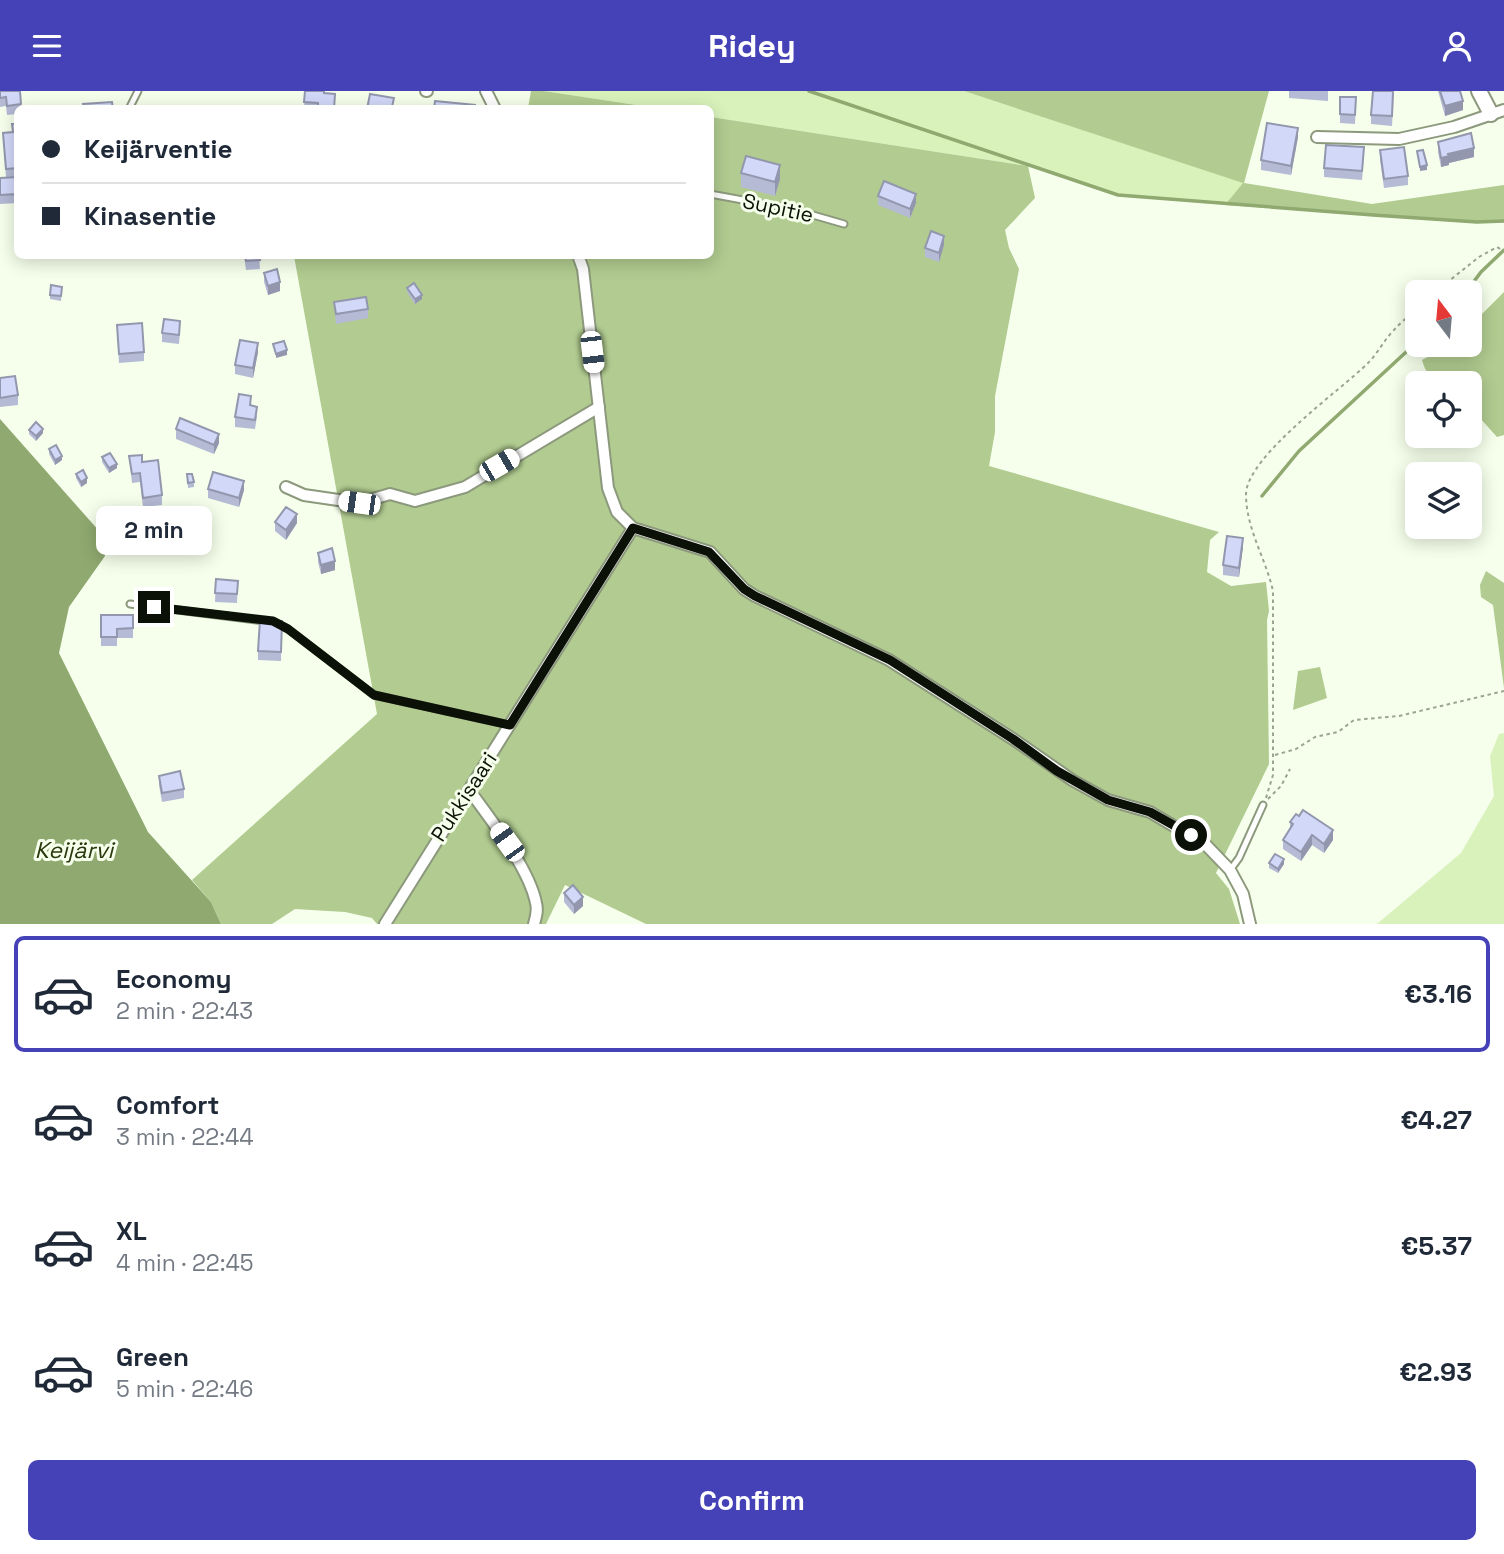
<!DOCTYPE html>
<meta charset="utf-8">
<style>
:root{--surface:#fff;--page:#f6f6f7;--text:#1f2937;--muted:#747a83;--line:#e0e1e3;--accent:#4542b8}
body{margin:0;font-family:"Space Grotesk",sans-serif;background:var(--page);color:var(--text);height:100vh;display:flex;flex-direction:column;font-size:26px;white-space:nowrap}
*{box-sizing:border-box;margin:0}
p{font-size:23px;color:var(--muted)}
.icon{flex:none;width:38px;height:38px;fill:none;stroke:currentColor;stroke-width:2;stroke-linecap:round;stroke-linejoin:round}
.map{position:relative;height:833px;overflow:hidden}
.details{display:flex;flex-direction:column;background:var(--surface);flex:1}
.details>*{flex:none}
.hud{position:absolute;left:14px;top:14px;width:700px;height:154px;border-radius:10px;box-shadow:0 4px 18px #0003;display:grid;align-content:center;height:154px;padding:0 28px;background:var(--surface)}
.needle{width:46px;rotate:344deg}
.controls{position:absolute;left:1405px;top:189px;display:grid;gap:14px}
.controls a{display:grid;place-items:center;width:77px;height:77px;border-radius:10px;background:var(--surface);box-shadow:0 4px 18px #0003;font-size:35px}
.end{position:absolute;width:32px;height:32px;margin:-16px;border:9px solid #0c1107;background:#fff;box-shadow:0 0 0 4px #fff}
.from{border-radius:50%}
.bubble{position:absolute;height:49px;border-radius:10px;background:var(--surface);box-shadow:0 4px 18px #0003;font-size:23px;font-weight:600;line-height:49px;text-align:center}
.car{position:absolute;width:21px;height:42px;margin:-21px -10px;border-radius:9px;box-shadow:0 0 5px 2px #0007;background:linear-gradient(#fff 24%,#345 0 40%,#fff 0 76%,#345 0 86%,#fff 0)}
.hud b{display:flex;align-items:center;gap:24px;height:66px;font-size:26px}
.hud b+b{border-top:2px solid var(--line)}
.hud i{width:18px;height:18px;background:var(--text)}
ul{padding:12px 0 0;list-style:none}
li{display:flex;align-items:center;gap:21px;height:116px;margin:0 14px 10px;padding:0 14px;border:4px solid transparent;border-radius:10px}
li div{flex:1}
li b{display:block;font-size:26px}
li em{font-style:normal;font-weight:600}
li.current{border-color:var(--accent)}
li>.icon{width:63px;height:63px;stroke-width:1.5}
.button{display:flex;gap:14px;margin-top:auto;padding:14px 28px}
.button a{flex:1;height:80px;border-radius:10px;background:var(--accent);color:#fff;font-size:28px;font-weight:600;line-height:80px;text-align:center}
header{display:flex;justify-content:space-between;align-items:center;height:91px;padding:0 28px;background:var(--accent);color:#fff;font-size:32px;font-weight:600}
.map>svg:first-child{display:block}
</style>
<header><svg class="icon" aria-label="menu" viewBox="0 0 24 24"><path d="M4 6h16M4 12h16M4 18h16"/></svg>Ridey<svg class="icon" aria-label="person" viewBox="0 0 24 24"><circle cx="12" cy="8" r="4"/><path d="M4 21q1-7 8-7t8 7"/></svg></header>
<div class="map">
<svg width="1504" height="833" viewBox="0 0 1504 833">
<rect width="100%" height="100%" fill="#f5ffeb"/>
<g fill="#d9f2bb">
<polygon points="544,0 964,0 1244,92 1225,114 1118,104 1028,75 711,26 710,18 656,17"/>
<polygon points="1504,642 1504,833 1377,833 1461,762 1494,705 1490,665 1499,643"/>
</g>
<g fill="#b1cb90">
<polygon points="531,0 544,0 656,17 528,17"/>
<polygon points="964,0 1269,0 1244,92 1372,113 1504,94 1504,130 1477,131 1225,114 1243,92"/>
<polygon points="711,26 1028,75 1035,107 1005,139 1009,157 1019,178 995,305 995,341 989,375 1219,441 1210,449 1207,481 1231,495 1266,491 1269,520 1267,529 1269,673 1216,782 1229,798 1240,833 646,833 565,794 546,833 377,833 372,827 345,821 295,818 272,833 221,833 211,811 192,789 377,623 294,165 710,164"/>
<path d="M1504 201V344L1497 346 1470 316V292C1445 292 1430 297 1422 269L1451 254H1470V235Z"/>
<polygon points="1486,480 1504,492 1504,597 1493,514 1481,506 1480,494"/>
<polygon points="1320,576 1327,607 1293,619 1298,580"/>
</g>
<polygon fill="#90a970" points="0,328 100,441 105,465 69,516 59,562 148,741 211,811 221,833 0,833"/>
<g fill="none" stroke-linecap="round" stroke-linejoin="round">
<g stroke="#90a970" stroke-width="3.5">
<polyline points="809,0 1118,104 1373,124 1477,131 1504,130"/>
<polyline points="1466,201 1481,181 1504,159"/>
<polyline points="1262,405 1299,360 1418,250"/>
</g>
<g stroke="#8c997c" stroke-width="9">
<g id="lane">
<polyline points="129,18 138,0"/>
<polyline points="710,103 792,118 844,133"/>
<polyline points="130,513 265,530"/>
<polyline points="278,533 288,538 374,604 510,634"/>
<polyline points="1230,779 1239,767 1263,714"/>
</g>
</g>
<g stroke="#8c997c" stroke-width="14">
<g id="street">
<polyline points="426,0 427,0"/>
<polyline points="486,0 495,18"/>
<polyline points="1317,46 1399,48 1454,36 1504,19"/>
<polyline points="578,164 583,178 608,397 617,421 633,437 710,461 744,498 755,505 889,569 1013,648 1072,689 1108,709 1150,721 1206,754 1230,779 1243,803 1250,833"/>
<polyline points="286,396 304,404 359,412 390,403 415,410 465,396 599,316"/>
<path d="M470 700C491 729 529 777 536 812 538 819 536 826 534 833"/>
<polyline points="385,833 633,437"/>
</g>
</g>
<g stroke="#8c997c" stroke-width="18">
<polyline id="secondary" points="1479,0 1491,23"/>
</g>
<g stroke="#9ba393" stroke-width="2" stroke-dasharray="3.5 3.5" stroke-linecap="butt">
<polyline points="1435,201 1479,166 1497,156 1504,160"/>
<polyline points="1275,664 1296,658 1315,646 1338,641 1354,629 1399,625 1504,600"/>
<path d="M1266 707 1273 684V500C1266 468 1246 438 1246 403 1247 365 1341 299 1368 272 1378 262 1384 249 1394 239 1401 231 1410 224 1418 217"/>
<polyline points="1268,708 1281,695 1290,678"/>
</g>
<use href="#lane" stroke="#fff" stroke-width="5"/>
<use href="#street" stroke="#fff" stroke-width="10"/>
<use href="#secondary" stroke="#fff" stroke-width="14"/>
</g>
<g fill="#b5bad5">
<polygon points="0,0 21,13 21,18 18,18 18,23 7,24 6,15 0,16"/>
<polygon points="305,0 325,2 334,18 304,18"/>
<polygon points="1289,0 1328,0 1328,10 1289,7"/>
<polygon points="1394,0 1392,35 1371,33 1371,24"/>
<polygon points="1438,0 1460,0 1463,19 1445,25"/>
<polygon points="1340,6 1356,6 1355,33 1340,32"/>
<polygon points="12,33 18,33 18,112 0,113 0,87 6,86 3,42 12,41"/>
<polygon points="1298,46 1291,84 1261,79 1261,69"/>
<polygon points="1438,51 1474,66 1449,72 1449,74 1441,76 1438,61"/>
<polygon points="1380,59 1408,85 1408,94 1384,97 1380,69"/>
<polygon points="1364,65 1362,89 1324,86 1324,77"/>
<polygon points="741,82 780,88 775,105 741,96"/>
<polygon points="878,105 916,112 910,127 878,114"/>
<polygon points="944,154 939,171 925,166 925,157"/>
<polygon points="244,164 259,164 260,178 246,179"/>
<polygon points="264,182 280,200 268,204 264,191"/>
<polygon points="62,196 61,210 50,208 50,204"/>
<polygon points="407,197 422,208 415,213 407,201"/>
<polygon points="334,211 368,218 368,227 336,233"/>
<polygon points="117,234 144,261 144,270 119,272"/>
<polygon points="180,239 179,253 162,251 162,242"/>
<polygon points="258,261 253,287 235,283 235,274"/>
<polygon points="0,287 18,304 18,314 0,316"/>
<polygon points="251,315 257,325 255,338 235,336 235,326"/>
<polygon points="176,338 219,352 214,363 176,348"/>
<polygon points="29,339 43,342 36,350 29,343"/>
<polygon points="49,358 62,369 55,374 49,363"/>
<polygon points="129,365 142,371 162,404 162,414 143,416 140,391 132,392"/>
<polygon points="102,366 117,377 109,382 102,371"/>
<polygon points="76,383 87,392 81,396 76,387"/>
<polygon points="187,383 194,391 194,396 188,397"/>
<polygon points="208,398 244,399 239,416 208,407"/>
<polygon points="275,431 297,432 286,449 275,440"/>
<polygon points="1243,456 1239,486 1223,484 1223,474"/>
<polygon points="318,462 335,479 321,483 318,471"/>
<polygon points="216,488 238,490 237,512 215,511"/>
<polygon points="101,524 133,524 133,547 117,547 117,555 101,555"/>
<polygon points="282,530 281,570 258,569 258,560"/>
<polygon points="159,685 184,698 184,707 162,711 159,694"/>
<polygon points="1299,725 1333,749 1324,762 1312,754 1301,770 1283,758 1283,749 1290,738 1290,731"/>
<polygon points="1269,772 1284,773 1278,782 1269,777"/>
<polygon points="564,802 583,815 574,823 564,811"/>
</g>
<g fill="#9397ae">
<polygon points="1463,10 1463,19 1445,25 1445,15"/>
<polygon points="1298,37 1298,46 1291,84 1291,75"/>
<polygon points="1474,57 1474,66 1449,72 1449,74 1441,76 1441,67 1448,63"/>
<polygon points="780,74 780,88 775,105 775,91"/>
<polygon points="1427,74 1427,79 1420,80 1420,76"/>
<polygon points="916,103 916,112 910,127 910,118"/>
<polygon points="944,145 944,154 939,171 939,162"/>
<polygon points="280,191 280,200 268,204 268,195"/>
<polygon points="422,204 422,208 415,213 415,208"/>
<polygon points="258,252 258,261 253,287 253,277"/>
<polygon points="287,259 287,264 276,267 276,263"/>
<polygon points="43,338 43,342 36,350 36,345"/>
<polygon points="219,343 219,352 214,363 214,354"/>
<polygon points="62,365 62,369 55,374 55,369"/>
<polygon points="117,373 117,377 109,382 109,377"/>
<polygon points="87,387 87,392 81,396 81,391"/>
<polygon points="244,390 244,399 239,416 239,407"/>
<polygon points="297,423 297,432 286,449 286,439"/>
<polygon points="1243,447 1243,456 1239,486 1239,477"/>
<polygon points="335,470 335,479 321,483 321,474"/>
<polygon points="1333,739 1333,749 1324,762 1324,753"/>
<polygon points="1312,744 1312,754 1301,770 1301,761"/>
<polygon points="1284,768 1284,773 1278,782 1278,778"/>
<polygon points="583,806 583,815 574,823 574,814"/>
</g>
<g fill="#d2d8f8" stroke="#9397ae" stroke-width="2">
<polygon points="0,0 20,0 21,13 7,15 6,6 0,7"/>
<polygon points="305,0 324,0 324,2 335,3 334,18 318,18 318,12 304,11"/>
<polygon points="1373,0 1393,0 1392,25 1371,24"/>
<polygon points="1440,0 1460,0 1463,10 1445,15"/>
<polygon points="370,3 394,7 392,16 402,18 367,18"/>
<polygon points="1340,6 1356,6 1355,24 1340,23"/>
<polygon points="435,10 475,14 475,18 434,18"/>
<polygon points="112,11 113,18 84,18 83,13"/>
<polygon points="1267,32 1298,37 1291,75 1261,69"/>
<polygon points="12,33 18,33 18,77 6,78 3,42 13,41"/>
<polygon points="1471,42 1474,57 1448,63 1449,65 1441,67 1438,51"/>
<polygon points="1326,54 1364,56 1362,80 1324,77"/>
<polygon points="1404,56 1408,85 1384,88 1380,59"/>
<polygon points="1423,59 1427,74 1420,76 1417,60"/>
<polygon points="746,65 780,74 775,91 741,82"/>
<polygon points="18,86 18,103 0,104 0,87"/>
<polygon points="884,90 916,103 910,118 878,105"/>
<polygon points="931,140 944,145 939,162 925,157"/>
<polygon points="245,164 259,164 260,169 246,170"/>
<polygon points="277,178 280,191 268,195 264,182"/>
<polygon points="414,192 422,204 415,208 407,197"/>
<polygon points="51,194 62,196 61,205 50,204"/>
<polygon points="366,206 368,218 336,223 334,211"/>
<polygon points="164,228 180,230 179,244 162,242"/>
<polygon points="142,232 144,261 119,263 117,234"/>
<polygon points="240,249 258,252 253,277 235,274"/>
<polygon points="284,250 287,259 276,263 273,253"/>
<polygon points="15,285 18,304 0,307 0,287"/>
<polygon points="239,303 251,305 250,314 257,316 255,329 235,326"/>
<polygon points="180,327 219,343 214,354 176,338"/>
<polygon points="36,331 43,338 36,345 29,339"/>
<polygon points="56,354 62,365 55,369 49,358"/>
<polygon points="110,362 117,373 109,377 102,366"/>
<polygon points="142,364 142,371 158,369 162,404 143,407 140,382 132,383 129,365"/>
<polygon points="83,379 87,387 81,391 76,383"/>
<polygon points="213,381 244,390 239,407 208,398"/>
<polygon points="187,383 192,383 194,391 188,392"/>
<polygon points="286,416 297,423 286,439 275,431"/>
<polygon points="1227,445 1243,447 1239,477 1223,474"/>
<polygon points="332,457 335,470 321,474 318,462"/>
<polygon points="216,488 238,490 237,503 215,502"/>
<polygon points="101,524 133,524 133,537 117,538 117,546 101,546"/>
<polygon points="260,529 282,530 281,561 258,560"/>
<polygon points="180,680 184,698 162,702 159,685"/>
<polygon points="1303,719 1333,739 1324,753 1312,744 1301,761 1283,749 1293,733 1290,731 1296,723 1299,725"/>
<polygon points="1275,763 1284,768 1278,778 1269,772"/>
<polygon points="573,794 583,806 574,814 564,802"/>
</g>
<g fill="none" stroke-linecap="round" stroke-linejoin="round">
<polyline stroke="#0c1107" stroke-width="9" points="154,516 273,530 288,538 374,604 510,634 633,437 709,461 744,498 755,505 890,569 1013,648 1057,680 1108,709 1150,721 1191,744"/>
</g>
<g text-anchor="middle" stroke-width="6" stroke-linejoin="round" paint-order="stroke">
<g font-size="21" fill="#0c1107" stroke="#f5ffeb">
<text transform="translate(778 117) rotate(12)" y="7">Supitie</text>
<text transform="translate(464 706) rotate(-57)" y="7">Pukkisaari</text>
</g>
<g font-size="23" font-style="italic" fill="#29390e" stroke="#f5ffeb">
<text x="74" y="767">Keijärvi</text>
</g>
</g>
</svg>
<div class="controls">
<a><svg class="needle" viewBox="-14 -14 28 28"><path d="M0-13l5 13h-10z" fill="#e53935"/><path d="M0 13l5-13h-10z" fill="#747a83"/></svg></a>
<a><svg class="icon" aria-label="locate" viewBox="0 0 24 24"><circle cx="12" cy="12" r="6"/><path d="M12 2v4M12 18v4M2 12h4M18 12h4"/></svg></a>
<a><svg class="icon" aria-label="layers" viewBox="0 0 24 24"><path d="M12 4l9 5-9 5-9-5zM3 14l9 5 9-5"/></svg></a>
</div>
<i class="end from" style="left:1191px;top:744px"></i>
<i class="end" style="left:154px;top:516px"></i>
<div class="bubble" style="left:96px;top:415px;width:116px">2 min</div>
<i class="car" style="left:592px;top:261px;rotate:173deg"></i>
<i class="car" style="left:499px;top:374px;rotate:60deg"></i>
<i class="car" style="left:359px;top:412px;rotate:278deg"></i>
<i class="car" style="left:507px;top:751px;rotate:324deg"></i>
<div class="hud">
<b><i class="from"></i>Keijärventie</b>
<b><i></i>Kinasentie</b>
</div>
</div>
<section class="details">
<ul>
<li class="current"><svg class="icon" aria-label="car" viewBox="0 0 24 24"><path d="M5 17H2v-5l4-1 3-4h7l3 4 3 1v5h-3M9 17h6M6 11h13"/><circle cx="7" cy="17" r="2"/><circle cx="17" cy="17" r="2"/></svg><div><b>Economy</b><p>2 min · 22:43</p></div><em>€3.16</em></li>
<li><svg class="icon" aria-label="car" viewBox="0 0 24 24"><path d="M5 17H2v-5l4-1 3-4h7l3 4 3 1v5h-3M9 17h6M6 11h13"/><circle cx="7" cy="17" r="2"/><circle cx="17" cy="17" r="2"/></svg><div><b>Comfort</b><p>3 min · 22:44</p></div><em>€4.27</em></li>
<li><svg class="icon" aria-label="car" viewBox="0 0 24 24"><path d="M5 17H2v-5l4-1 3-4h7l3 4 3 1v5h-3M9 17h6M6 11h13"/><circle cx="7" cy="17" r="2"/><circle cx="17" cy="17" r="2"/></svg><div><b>XL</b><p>4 min · 22:45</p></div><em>€5.37</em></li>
<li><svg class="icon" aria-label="car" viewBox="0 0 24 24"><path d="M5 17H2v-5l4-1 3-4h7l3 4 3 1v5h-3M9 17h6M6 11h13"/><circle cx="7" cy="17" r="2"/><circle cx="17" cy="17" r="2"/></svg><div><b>Green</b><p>5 min · 22:46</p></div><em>€2.93</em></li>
</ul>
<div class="button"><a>Confirm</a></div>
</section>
